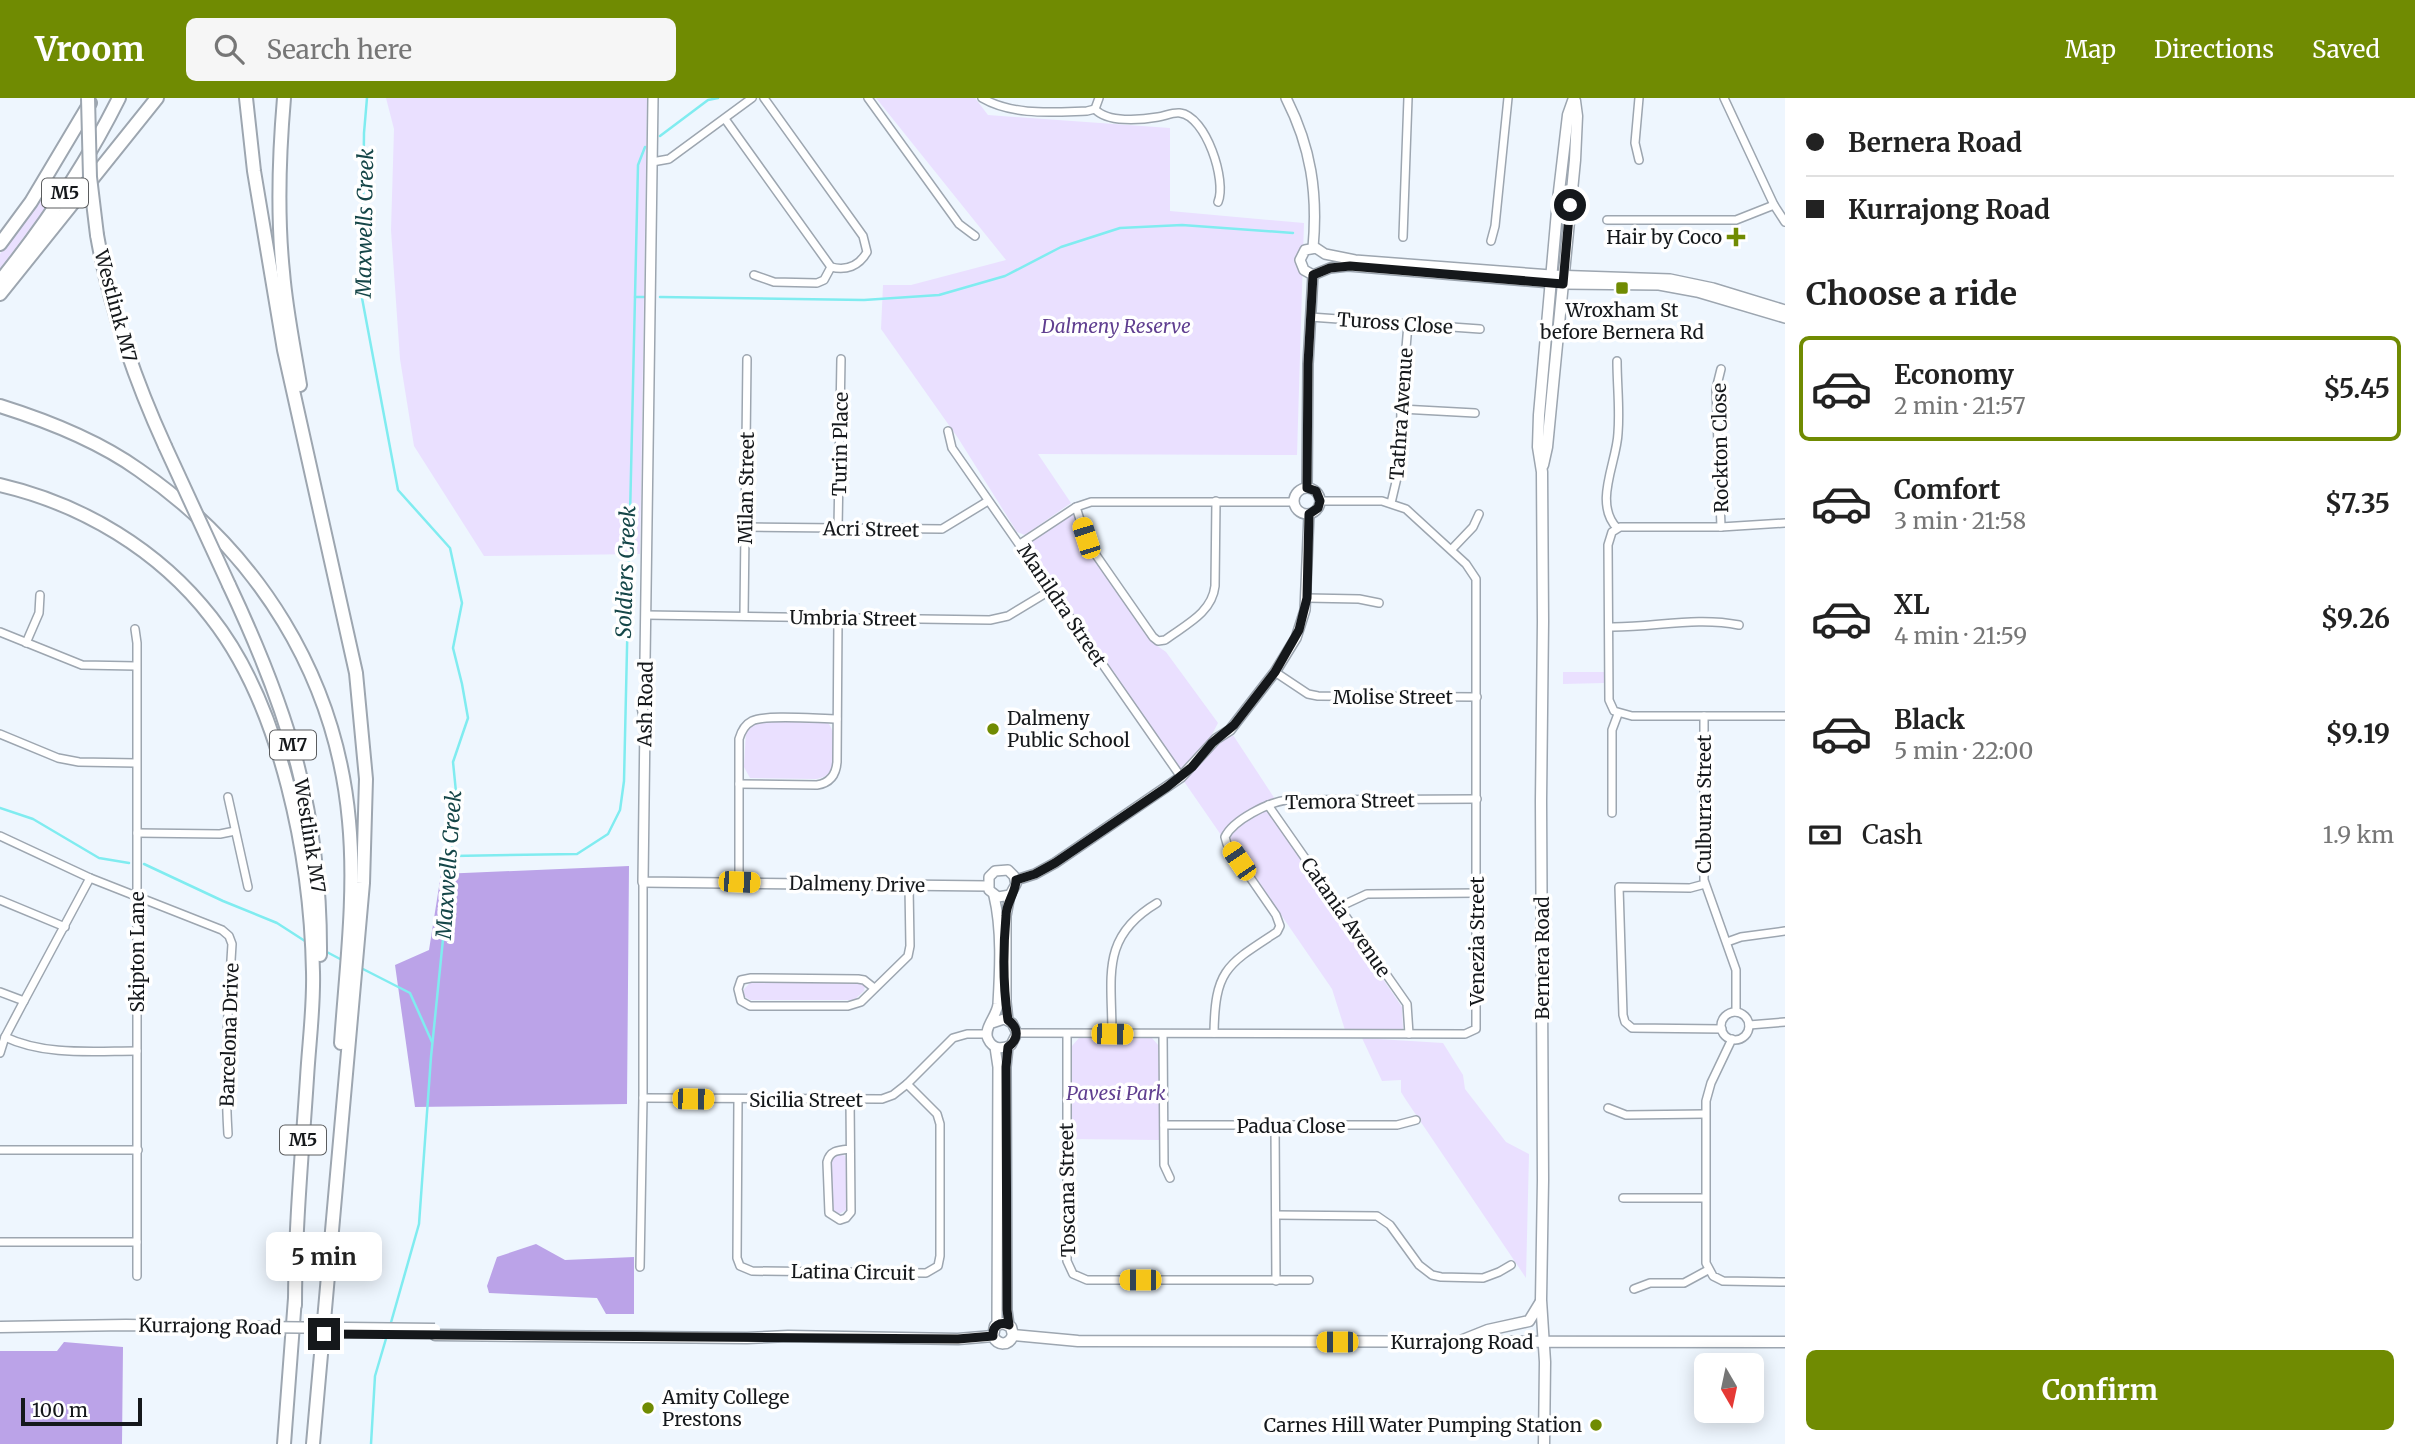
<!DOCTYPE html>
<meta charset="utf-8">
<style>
:root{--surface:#fff;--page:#f6f6f6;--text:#222;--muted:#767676;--line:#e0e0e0;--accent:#708b02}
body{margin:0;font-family:Merriweather,serif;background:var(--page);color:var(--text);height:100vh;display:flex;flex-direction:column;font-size:26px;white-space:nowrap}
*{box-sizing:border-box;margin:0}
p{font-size:23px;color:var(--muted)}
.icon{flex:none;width:38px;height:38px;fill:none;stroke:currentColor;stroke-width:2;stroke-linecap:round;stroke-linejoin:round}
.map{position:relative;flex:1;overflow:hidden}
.details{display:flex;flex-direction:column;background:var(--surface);width:630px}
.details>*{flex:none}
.guide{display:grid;align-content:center;height:154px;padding:0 21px;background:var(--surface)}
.needle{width:46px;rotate:171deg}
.fabs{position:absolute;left:1694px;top:1255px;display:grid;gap:14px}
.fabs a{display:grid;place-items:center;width:70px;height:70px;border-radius:10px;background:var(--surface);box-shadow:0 4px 18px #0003;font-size:35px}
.scale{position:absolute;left:21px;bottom:18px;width:121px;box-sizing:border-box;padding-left:7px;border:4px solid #15181b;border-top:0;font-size:19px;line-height:24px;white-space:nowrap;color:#15181b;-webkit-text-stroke:5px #fff;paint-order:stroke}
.end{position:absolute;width:32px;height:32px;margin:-16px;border:9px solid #15181b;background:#fff;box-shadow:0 0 0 4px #fff}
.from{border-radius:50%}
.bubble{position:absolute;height:49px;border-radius:10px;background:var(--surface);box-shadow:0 4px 18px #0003;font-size:23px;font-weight:700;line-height:49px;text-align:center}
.car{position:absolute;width:21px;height:42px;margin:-21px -10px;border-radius:9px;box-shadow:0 0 5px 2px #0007;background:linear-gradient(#f5c518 24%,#345 0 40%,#f5c518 0 76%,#345 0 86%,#f5c518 0)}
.guide b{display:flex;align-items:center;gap:24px;height:66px;font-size:26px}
.guide b+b{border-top:2px solid var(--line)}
.guide i{width:18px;height:18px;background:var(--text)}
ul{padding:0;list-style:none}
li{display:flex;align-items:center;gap:21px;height:105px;margin:0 14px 10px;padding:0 7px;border:4px solid transparent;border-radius:10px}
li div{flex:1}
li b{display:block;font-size:26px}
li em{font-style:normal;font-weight:700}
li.on{border-color:var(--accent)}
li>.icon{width:63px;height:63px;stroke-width:1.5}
h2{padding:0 21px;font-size:32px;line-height:84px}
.pay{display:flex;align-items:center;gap:18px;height:77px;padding:0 21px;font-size:26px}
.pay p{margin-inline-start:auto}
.cta{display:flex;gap:14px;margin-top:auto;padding:14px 21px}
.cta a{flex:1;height:80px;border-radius:10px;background:var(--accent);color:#fff;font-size:28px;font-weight:700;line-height:80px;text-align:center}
header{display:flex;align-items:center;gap:42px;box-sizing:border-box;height:98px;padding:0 35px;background:var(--accent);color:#fff}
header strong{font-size:33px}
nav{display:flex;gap:38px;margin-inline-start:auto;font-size:24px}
.search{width:490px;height:63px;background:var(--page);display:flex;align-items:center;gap:18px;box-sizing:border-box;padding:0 24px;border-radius:10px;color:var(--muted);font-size:26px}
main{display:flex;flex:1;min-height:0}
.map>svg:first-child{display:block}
</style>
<header>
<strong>Vroom</strong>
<div class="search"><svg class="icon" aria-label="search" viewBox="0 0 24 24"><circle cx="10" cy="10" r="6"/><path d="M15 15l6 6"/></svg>Search here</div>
<nav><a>Map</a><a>Directions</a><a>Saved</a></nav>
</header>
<main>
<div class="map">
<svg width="1785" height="1346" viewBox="0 0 1785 1346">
<rect width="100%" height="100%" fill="#eef6fe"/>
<g fill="#eae0ff">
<polygon points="386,0 647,0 640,456 484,458 414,348 400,261 391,132 394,31"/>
<polygon points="876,0 975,0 988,17 1170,30 1170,113 1304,125 1297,357 1038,356 1071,405 1025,437 1017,434 958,340 881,231 883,187 911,187 1006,162"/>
<polygon points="42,100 49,105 0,171 0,156"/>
<polygon points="1073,416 1085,447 1156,547 1166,554 1218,625 1210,640 1180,672 1026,446"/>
<polygon points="1563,574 1604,574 1604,585 1563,586"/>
<path d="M763 623 828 625C836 633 837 661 831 672 828 678 822 680 816 681L750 680 744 669 746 633 753 627Z"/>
<polygon points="1233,637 1275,701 1266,704 1225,731 1221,737 1183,682 1217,647"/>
<path d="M1267 711 1402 909 1403 931 1345 932 1332 891 1229 741C1235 728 1254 715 1267 711Z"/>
<polygon points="751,884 861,885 865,888 864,893 854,902 750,902 744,898 744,891"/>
<polygon points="1151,939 1159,948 1159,1042 1072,1041 1072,948 1079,940"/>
<polygon points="1362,940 1443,945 1463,977 1465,991 1506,1044 1529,1056 1526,1180 1406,1002 1401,994 1401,982 1382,983"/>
<polygon points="839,1055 845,1058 847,1064 847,1107 846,1112 839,1116 833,1113 831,1107 831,1064 834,1057"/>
</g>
<g fill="#bba3e8">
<polygon points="629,768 627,1006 415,1009 395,867 429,852 441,776"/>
<polygon points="536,1146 565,1162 634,1159 634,1216 606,1216 597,1200 489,1195 487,1188 497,1159"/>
<polygon points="64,1244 123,1249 122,1346 0,1346 0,1253 57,1253"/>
</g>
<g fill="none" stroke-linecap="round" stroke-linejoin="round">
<g stroke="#80ecf0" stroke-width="2.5">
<polyline points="367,0 364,35 362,200 398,392 450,450 462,505 453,550 462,586 468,620 453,664 457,704 431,959 419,1126 390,1228"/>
<polyline points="660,38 708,2 718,0"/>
<polyline points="635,199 644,199"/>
<polyline points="660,199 864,202 939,197 1005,178 1061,149 1120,130 1182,127 1293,135"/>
<polyline points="0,710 33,721 99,760 129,765"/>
<polyline points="452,758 577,756 608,736 620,712 624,683 638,67 645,49"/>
<polyline points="144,766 223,803 277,825 308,845"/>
<polyline points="323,852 342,862"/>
<polyline points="361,870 410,895 432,944"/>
<polyline points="371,1346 375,1278 388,1234"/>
</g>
<g stroke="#9da6b0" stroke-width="10">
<g id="minor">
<polyline points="868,0 959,126 975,138"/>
<path d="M982 0C1013 18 1053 14 1087 13L1095 11"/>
<polyline points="1724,0 1774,107 1785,124"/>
<path d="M1095 11C1107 25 1141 22 1158 19 1165 18 1173 14 1180 15 1206 18 1227 83 1218 104"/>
<polyline points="1095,11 1099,0"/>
<path d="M725 21 831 169C846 173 859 168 867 154L863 138 764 0"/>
<polyline points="1639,62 1635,45 1639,0"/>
<polyline points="652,64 669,61 752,0"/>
<polyline points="1607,122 1736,122 1774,107"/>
<polyline points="1403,139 1408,0"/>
<polyline points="1491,143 1495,128 1508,0"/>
<polyline points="754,177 774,184 817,185 824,182 831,169"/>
<polyline points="1310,219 1480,231"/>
<polyline points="1721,271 1716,291 1721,429"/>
<polyline points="1401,311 1475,315"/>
<polyline points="948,333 952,350 1181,679"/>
<polyline points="1391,405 1400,367 1401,311 1408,226"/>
<path d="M1076 409 1087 444 1153 539 1158 543 1165 542C1185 527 1212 515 1215 488L1216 403"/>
<polyline points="1785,425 1721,429 1620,429 1612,434 1608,447 1609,602 1614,613 1632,618 1785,618"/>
<polyline points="745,429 942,431 988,403"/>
<polyline points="838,430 841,261"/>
<path d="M1617 430C1593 405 1617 364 1618 335 1620 311 1617 287 1617 263"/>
<polyline points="1020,446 1076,409 1091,404 1294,404"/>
<polyline points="1452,451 1473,429 1479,416"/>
<polyline points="1307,500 1359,501 1379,505"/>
<polyline points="646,517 990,522 1008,518 1051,492"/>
<polyline points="744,518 747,261"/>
<path d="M1609 529C1653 530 1695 518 1739 527"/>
<polyline points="135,531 137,545 137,1178"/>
<polyline points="0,534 82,567 136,568"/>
<polyline points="26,545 39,515 40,497"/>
<polyline points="1275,574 1308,596 1318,598 1477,599"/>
<polyline points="1704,618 1704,782 1736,872 1736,914"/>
<polyline points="0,636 58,660 79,664 136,665"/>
<path d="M739 686 817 687C830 685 836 677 837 664L838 521"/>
<polyline points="228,699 248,789"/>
<polyline points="1268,707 1407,906 1409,936"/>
<polyline points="1612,715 1612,632 1618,616"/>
<polyline points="137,735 220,736 235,733"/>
<path d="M0 738 90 780 222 832 229 838 232 846C228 910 224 972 228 1036"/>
<path d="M739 784V641C741 634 744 627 752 623 766 616 819 621 837 621"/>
<polyline points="1705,786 1690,790 1619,789 1623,917 1625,924 1632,930 1722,931"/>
<polyline points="0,802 65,829"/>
<polyline points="1339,809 1367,796 1477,795"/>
<polyline points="1727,844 1741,839 1785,833"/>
<polyline points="874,890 864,882 858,881 751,880 741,882 738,891 741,903 750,908 848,908 861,904 908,858 910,848 909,788"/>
<polyline points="0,894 24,903"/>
<circle cx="1735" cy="928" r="14"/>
<polyline points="1749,927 1785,924"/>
<polyline points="1017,935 1465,936 1476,931 1476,481 1466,466 1406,411 1382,403 1320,403"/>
<path d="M1214 935C1215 872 1226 867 1277 834L1280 828 1276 817 1227 746 1225 739C1233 722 1269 704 1287 702L1477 701"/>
<polyline points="1067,936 1067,1163 1073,1176 1087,1182 1309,1182"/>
<path d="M1112 936C1112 878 1100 839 1157 805"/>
<polyline points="1163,936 1164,1067 1170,1080"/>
<path d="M5 939C45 958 94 953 137 953"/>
<polyline points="1732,941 1711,985 1706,1003 1706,1165 1713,1178 1723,1183 1785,1184"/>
<polyline points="0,955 5,939 24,903 90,780"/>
<polyline points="643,1000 882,1001 893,997 907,986 953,940 967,936 987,936"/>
<polyline points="738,1002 737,1160 740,1168 752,1173 926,1175 938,1168 940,1158 940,1026 937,1016 907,986"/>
<polyline points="1608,1010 1626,1017 1705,1016"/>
<polyline points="1164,1027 1397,1027 1416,1022"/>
<polyline points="1275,1028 1276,1183"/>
<path d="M850 1051C839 1052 830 1052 827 1064L829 1115 840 1122 846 1120 851 1114 850 1002"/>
<polyline points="0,1052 138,1052"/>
<polyline points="1623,1100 1705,1100"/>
<polyline points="1276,1117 1377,1118 1390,1127 1419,1167 1432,1177 1441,1179 1483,1180 1499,1174 1511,1167"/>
<polyline points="0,1144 137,1144"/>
<polyline points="640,1169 643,1000 643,784"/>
<polyline points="1634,1191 1650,1185 1684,1185 1708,1172"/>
</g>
</g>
<g stroke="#9da6b0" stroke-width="12">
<g id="tertiary">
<polyline points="653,0 645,563 647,585 642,609 645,624 643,784 988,788"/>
<path d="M1286 0C1311 49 1318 95 1313 150"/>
<polyline points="1785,212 1713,190 1670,181 1551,177 1355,162 1325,156 1316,150 1305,152 1300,162 1304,172 1313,177 1330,170 1348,168 1563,186 1659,187 1697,194 1785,220"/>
<circle cx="1307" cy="403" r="13"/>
<polyline points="1307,390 1308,266 1313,177"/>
<polyline points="1016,782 1035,776 1055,765 1181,679 1216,641 1230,632 1275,574 1296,540 1305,512 1309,416"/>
<polyline points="1008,922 1006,904 1006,818 1010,797 1016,786 1014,778 1008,772 995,773 989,779 989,792 998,799 1010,797"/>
<path d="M992 925 1004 921 1012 925 1017 935 1011 947C1003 951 993 952 988 941 983 930 997 918 998 906 1000 872 1002 831 994 798"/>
<polyline points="995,949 998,969 997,1226"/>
<polyline points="1008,949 1006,969 1007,1212 1009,1227"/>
</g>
</g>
<g stroke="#9da6b0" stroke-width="13">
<g id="secondary">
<polyline points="1543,367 1547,349 1575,62 1577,18 1575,3"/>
<polyline points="0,1229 126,1227 257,1229"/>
<polyline points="435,1237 747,1240 788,1238 958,1241 993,1238"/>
<polyline points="1013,1237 1078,1243 1785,1244"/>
<polyline points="993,1238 995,1228 1003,1225 1011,1229 1013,1237"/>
<path d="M993 1238C998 1248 1009 1248 1013 1237"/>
<polyline points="1463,1242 1488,1232 1529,1223 1540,1205"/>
<polyline points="1544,1346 1545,1264 1541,1202 1543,1082 1541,703 1543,523 1542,374 1538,349 1539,317 1558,102 1568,17 1574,0"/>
</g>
</g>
<g stroke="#9da6b0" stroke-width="16">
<g id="motorway">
<polyline points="246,0 254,73 284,252 356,575 366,681 363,785 313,1346"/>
<path d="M284 0C279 58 277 116 283 174 286 212 294 250 300 287"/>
<path d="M97 137C110 211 134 280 165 348"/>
<polyline points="0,146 31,104 90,5"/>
<path d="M0 183C46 126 86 66 119 0"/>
<polyline points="0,196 157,0"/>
<path d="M0 308C48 323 97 342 139 372 258 454 336 578 349 723 356 796 346 872 341 945"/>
<path d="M0 387C82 406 159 452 211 519 282 609 311 762 313 874 314 909 309 945 307 980 302 1056 295 1131 295 1207"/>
<path d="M229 487C289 614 321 716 320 857"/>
<polyline points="284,1346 295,1200"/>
</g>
</g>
<use href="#minor" stroke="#fff" stroke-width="7"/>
<use href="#tertiary" stroke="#fff" stroke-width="9"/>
<use href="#secondary" stroke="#fff" stroke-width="10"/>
<use href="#motorway" stroke="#fff" stroke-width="12"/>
<g stroke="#9da6b0" stroke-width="13" stroke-linecap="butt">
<polyline id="secondary-bridge" points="257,1229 435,1231"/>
</g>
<g stroke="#9da6b0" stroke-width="16" stroke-linecap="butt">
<g id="motorway-bridge">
<polyline points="88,0 90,79 97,137"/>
<polyline points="165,348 229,487"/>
</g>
</g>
<use href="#secondary-bridge" stroke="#fff" stroke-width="10"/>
<use href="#motorway-bridge" stroke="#fff" stroke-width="12"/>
</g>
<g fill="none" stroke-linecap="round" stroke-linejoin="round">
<path stroke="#15181b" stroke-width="9" d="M324 1236 958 1241 993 1238C992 1228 1000 1223 1009 1227L1007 1212 1006 969 1008 949C1019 941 1019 930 1008 922 1003 889 1003 852 1006 818 1006 804 1016 795 1016 782L1035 776 1055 765 1167 689 1192 669 1212 645 1234 627 1275 574 1299 532 1307 500 1309 416 1318 410 1320 403 1316 393 1307 390 1308 266 1313 177 1330 170 1350 168 1563 186 1570 107"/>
</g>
<g fill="#708b02" stroke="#fff" stroke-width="2.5">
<path d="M1732.5 128.5h7v7h7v7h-7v7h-7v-7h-7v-7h7z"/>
<rect x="1615" y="183" width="14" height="14" rx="3.5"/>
<circle cx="993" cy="631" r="7"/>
<circle cx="648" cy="1310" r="7"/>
<circle cx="1596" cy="1327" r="7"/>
</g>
<g text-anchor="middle" stroke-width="7" stroke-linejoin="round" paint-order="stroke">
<g fill="#fff" stroke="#5b5d5f" stroke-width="2">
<rect x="42" y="80.5" width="46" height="29" rx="5"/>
<rect x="270" y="632.5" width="46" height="29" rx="5"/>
<rect x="280" y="1027.5" width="46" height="29" rx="5"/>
</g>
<g font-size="18" font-weight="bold" fill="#15181b">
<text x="65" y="101">M5</text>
<text x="293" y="653">M7</text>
<text x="303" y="1048">M5</text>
</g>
<g font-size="19" fill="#15181b" stroke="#fff" text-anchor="end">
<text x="1722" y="146">Hair by Coco</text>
<text x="1622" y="219" text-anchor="middle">Wroxham St<tspan x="1622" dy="22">before Bernera Rd</tspan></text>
<text x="1007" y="627" text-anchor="start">Dalmeny<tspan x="1007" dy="22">Public School</tspan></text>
<text x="662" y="1306" text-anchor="start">Amity College<tspan x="662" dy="22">Prestons</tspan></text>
<text x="1582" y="1334">Carnes Hill Water Pumping Station</text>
</g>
<g font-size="19" fill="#15181b" stroke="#fff">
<text transform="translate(116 208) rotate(75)" y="7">Westlink M7</text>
<text transform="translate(1395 225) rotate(4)" y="7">Tuross Close</text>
<text transform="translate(1401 316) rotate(-86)" y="7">Tathra Avenue</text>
<text transform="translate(840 346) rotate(-89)" y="7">Turin Place</text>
<text transform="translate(1720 350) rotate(-91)" y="7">Rockton Close</text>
<text transform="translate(746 390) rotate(-89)" y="7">Milan Street</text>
<text transform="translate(871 431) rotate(1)" y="7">Acri Street</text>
<text transform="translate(1062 507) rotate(56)" y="7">Manildra Street</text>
<text transform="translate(853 520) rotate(1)" y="7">Umbria Street</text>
<text x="1393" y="606">Molise Street</text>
<text transform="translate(645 606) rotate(-89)" y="7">Ash Road</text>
<text transform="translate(1350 703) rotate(-1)" y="7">Temora Street</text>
<text transform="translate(1704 706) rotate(-90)" y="7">Culburra Street</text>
<text transform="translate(310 738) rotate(81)" y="7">Westlink M7</text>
<text transform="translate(857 786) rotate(1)" y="7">Dalmeny Drive</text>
<text transform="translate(1346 819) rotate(55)" y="7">Catania Avenue</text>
<text transform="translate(1477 843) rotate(-90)" y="7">Venezia Street</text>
<text transform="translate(137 854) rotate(-90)" y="7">Skipton Lane</text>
<text transform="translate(1542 860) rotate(-90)" y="7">Bernera Road</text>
<text transform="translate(229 937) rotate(-88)" y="7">Barcelona Drive</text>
<text x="806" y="1009">Sicilia Street</text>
<text x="1291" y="1035">Padua Close</text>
<text transform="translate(1067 1092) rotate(-91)" y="7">Toscana Street</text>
<text transform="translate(853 1174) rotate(1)" y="7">Latina Circuit</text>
<text transform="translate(210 1228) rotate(1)" y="7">Kurrajong Road</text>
<text x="1462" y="1251">Kurrajong Road</text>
</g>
<g font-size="19" font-style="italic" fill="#603f90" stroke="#fff">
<text x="1116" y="235">Dalmeny Reserve</text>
<text x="1116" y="1002">Pavesi Park</text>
</g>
<g font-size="21" font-style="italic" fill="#154648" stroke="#fff">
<text transform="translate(365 125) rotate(-89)" y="7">Maxwells Creek</text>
<text transform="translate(626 474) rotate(-88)" y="7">Soldiers Creek</text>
<text transform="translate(449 767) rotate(-86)" y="7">Maxwells Creek</text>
</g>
</g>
</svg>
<div class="fabs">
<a><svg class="needle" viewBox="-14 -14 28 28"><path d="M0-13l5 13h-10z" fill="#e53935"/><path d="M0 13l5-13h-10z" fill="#767676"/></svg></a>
</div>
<div class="scale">100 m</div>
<i class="end from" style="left:1570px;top:107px"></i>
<i class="end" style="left:324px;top:1236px"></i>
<div class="bubble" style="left:266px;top:1134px;width:116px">5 min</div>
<i class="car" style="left:1086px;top:440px;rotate:342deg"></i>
<i class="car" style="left:1239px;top:763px;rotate:326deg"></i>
<i class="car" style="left:739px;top:784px;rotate:92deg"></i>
<i class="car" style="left:1112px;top:936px;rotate:91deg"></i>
<i class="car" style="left:693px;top:1001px;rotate:91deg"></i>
<i class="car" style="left:1140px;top:1182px;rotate:270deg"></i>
<i class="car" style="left:1337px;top:1244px;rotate:270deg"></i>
</div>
<section class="details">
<div class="guide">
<b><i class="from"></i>Bernera Road</b>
<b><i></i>Kurrajong Road</b>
</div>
<h2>Choose a ride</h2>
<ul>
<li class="on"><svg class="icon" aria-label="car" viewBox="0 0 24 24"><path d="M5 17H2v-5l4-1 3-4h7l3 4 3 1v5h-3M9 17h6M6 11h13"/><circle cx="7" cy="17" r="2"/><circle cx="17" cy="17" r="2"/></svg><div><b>Economy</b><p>2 min · 21:57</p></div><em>$5.45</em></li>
<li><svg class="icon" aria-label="car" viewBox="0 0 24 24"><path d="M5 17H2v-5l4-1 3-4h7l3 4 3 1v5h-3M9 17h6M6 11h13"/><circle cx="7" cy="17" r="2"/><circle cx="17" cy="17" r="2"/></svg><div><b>Comfort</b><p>3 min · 21:58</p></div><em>$7.35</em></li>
<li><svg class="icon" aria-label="car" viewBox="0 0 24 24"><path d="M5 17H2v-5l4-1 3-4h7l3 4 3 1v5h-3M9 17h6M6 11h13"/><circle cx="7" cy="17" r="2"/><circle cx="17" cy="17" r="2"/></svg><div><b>XL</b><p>4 min · 21:59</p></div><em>$9.26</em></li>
<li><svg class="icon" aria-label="car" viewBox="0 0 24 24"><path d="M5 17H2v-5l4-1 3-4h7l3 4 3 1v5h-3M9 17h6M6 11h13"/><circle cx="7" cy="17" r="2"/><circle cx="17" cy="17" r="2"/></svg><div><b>Black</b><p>5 min · 22:00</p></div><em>$9.19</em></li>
</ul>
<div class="pay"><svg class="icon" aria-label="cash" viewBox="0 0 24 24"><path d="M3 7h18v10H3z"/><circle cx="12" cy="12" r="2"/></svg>Cash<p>1.9 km</p></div>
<div class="cta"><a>Confirm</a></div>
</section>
</main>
